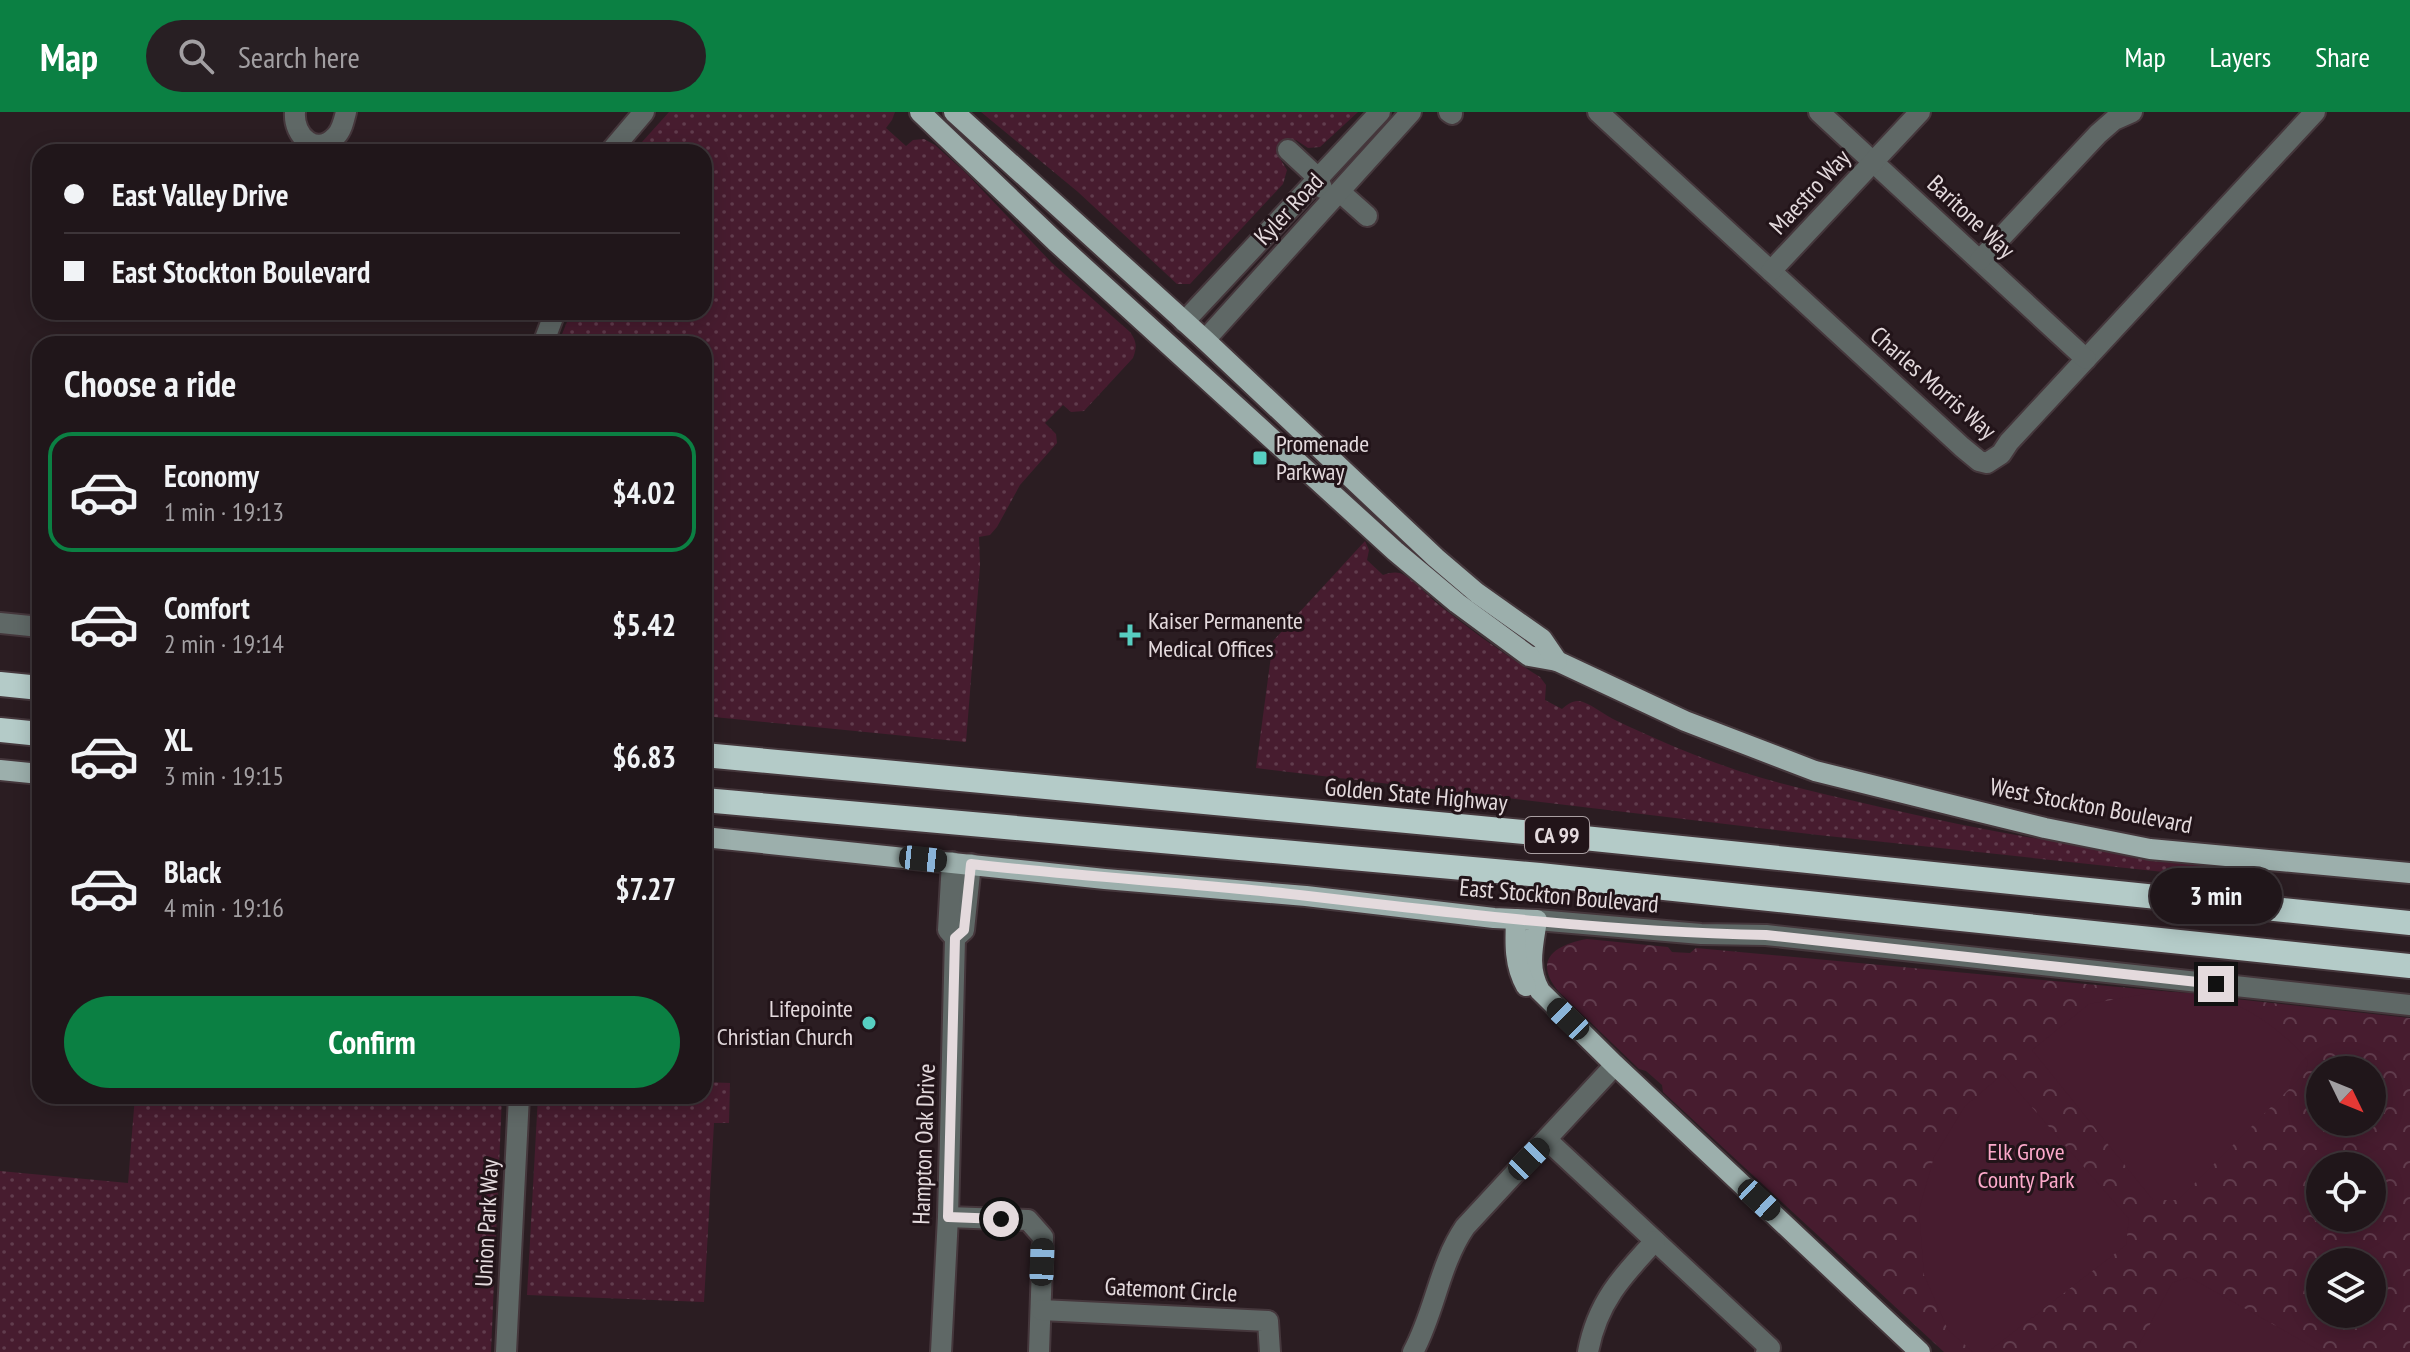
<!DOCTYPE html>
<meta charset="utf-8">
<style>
:root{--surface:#20161a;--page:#281f23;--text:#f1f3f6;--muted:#a29fa2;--line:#3d3539;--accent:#0b8043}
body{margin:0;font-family:"PT Sans Narrow",sans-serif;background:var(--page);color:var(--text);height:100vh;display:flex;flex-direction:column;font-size:30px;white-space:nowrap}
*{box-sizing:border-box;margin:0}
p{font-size:26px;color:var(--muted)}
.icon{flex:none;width:44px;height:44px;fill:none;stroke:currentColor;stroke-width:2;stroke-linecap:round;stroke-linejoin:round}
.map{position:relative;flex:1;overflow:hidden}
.sheet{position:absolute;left:32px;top:224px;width:680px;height:768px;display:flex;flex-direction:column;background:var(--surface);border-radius:24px;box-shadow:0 4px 20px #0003,0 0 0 2px var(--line)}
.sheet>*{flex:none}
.hud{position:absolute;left:32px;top:32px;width:680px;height:176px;border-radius:24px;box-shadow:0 4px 20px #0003,0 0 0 2px var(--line);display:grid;align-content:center;height:176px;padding:0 32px;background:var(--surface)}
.needle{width:52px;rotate:133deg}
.controls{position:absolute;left:2306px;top:944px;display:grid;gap:16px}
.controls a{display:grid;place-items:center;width:80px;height:80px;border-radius:50%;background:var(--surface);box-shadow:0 4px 20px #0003,0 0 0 2px var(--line);font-size:40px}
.end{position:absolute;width:36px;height:36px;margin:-18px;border:10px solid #e4dadd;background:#111;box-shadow:0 0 0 4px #111}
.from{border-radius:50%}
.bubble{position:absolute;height:56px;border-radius:28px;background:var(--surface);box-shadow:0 4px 20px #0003,0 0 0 2px var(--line);font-size:26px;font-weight:600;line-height:56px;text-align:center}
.car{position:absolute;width:24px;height:48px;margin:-24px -12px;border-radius:10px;box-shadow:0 0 6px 2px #0007;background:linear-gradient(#222 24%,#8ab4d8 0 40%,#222 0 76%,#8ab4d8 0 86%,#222 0)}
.hud b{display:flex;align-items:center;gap:28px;height:76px;font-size:30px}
.hud b+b{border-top:2px solid var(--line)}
.hud i{width:20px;height:20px;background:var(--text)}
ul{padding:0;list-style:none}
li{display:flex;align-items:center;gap:24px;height:120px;margin:0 16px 12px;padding:0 16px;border:4px solid transparent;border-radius:24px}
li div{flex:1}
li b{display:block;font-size:30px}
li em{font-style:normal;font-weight:600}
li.active{border-color:var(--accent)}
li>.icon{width:72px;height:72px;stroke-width:1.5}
h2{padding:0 32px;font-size:36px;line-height:96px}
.button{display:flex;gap:16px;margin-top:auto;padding:16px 32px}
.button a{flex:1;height:92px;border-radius:48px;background:var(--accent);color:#fff;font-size:32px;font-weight:600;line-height:92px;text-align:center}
header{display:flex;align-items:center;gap:48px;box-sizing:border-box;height:112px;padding:0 40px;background:var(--accent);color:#fff}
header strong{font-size:38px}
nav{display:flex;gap:44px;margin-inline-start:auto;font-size:28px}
.search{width:560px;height:72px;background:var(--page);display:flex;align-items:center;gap:20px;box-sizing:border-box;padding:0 28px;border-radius:44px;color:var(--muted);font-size:30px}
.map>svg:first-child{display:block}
</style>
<header>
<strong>Map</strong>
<div class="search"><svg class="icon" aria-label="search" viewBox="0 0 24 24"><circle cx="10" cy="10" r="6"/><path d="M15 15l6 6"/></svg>Search here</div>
<nav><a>Map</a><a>Layers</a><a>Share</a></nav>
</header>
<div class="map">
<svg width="2410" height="1240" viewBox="0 0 2410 1240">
<defs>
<pattern id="grass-dots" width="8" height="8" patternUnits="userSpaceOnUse" patternTransform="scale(2)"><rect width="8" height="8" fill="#471c2f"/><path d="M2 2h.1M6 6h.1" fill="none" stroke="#613c4d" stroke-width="1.8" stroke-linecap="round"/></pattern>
<pattern id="forest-crowns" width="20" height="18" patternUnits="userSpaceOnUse" patternTransform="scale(2)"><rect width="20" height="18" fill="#471c2f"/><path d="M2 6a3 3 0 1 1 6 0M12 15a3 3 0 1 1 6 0" fill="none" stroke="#613c4d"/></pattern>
</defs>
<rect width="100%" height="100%" fill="#2b1d22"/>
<g fill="url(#grass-dots)">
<path d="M669 0H895L892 8 886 16 906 34 913 28 924 27 935 33 966 61 1052 151 1130 220C1137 230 1137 235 1133 246L1084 299 1071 300 1063 293 1045 311 1056 322 1057 331 1020 373 997 415 990 423 979 425 980 454 966 630 704 604V232H558L571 200H704V40H633Z"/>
<polygon points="981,0 1358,0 1320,35 1308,36 1296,28 1279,45 1287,58 1283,72 1190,172 1177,172 1078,80"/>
<path d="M1365 429 1369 438 1367 448 1383 463C1391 460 1399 459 1406 464 1418 472 1428 484 1439 493 1472 519 1505 543 1540 565L1546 573 1545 588 1562 597C1568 592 1574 587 1583 590 1594 594 1605 603 1615 608 1655 627 1697 645 1739 659 1785 674 1833 684 1880 695 1993 721 2106 740 2221 753L2220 766 1818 723 1256 656 1273 529Z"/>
<polygon points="704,970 730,971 729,1011 714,1011 704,1190 527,1183 538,984 704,984"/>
<polygon points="135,984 502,984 491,1240 0,1240 0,1059 128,1071"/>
</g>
<path fill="url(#forest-crowns)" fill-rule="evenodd" d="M1587 827 1668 835 1672 840 1690 841 1696 836 2162 879 2410 906V1240H1944L1663 980 1662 973 1646 959 1639 957 1558 879C1533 848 1554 833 1587 827ZM2320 958H2372V1010H2320ZM2320 1054H2372V1106H2320ZM2320 1150H2372V1202H2320Z"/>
<g fill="#471c2f">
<path d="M2162 879C2179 881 2201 880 2217 886 2250 895 2288 923 2308 949L2306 960 2178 1088H2153L2032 938 2089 892Z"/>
<polygon points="2003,962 2129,1107 2126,1133 1988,1240 1973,1240 1948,1218 1924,1163 1919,1098 1934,1045 1965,994"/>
<polygon points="2189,1165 2322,1240 2135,1240 2172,1171"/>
</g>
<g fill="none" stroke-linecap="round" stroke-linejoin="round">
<g stroke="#45373c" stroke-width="24">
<g id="minor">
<path d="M295 0C293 25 317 45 336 24 342 18 344 8 346 0"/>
<polyline points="1449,0 1452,2"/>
<polyline points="1598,0 1962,335 1979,349 1987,351 2001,342 2009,330 2315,0"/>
<polyline points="1819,0 2086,247"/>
<polyline points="1288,38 1317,65 1322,76"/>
<polyline points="610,40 644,0"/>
<polyline points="1340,80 1367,104"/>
<polyline points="1980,148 2098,22 2114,8 2132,0"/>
<polyline points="1771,159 1920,0"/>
<polyline points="1184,210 1380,0"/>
<polyline points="1205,228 1411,0"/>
<polyline points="543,232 555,200"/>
<polyline points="0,511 40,515"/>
<polyline points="1537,808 1701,822 1766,823 2410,893"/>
<polyline points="955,826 964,818 971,752"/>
<polyline points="1547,1028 1770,1236 1766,1240"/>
<polyline points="948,1105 1028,1108 1043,1125 1039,1240"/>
<polyline points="1041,1198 1268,1209 1270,1240"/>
<polyline points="506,1240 519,984"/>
<polyline points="941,1240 948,1105 955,826 948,818 952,750"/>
<path d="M1413 1240C1435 1200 1439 1153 1465 1115L1615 953"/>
<path d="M1588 1240C1597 1191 1622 1164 1655 1129"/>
</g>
</g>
<g stroke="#45373c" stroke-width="24">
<g id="major">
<polyline points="920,0 1055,129 1395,439 1457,491 1529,544 1557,549 1685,609 1815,659 1968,697 2045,716 2150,737 2410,761"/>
<polyline points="954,0 1205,228 1436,446 1477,481 1542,527 1557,549"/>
<polyline points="0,658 40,662"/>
<path d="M704 725 1105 767 1306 784 1494 806 1537 808C1533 834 1527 856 1540 879L1615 953 1920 1240"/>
<path d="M1516 807C1515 831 1514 853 1526 874"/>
</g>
</g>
<g stroke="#45373c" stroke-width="28">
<g id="highway">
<polyline points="0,572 40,576"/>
<polyline points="0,618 40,622"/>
<polyline points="704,643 1545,722 2410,811"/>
<polyline points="704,688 1540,763 2410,854"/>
</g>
</g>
<use href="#minor" stroke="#5f6866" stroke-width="20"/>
<use href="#major" stroke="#9cafac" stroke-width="20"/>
<use href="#highway" stroke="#b4cbc8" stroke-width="24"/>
</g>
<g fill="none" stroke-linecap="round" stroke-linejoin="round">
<path stroke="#e4dadd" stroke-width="10" d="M1001 1107 948 1105 955 826 964 818 971 752C1083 765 1196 771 1308 784 1460 802 1613 820 1766 823L2216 872"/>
</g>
<g fill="#57cec1" stroke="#221419" stroke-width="3">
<rect x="1252" y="338" width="16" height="16" rx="4"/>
<path d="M1126 511h8v8h8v8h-8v8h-8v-8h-8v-8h8z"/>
<circle cx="869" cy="911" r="8"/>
</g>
<g text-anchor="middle" stroke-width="6" stroke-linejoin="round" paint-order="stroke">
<rect fill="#221419" stroke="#aa9fa2" stroke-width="2" x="1525" y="705" width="64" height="36" rx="6"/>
<g font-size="22" font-weight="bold" fill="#e4dadd">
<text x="1557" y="731">CA 99</text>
</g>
<g font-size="24" fill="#e4dadd" stroke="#221419">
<text transform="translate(1810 80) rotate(-47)" y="8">Maestro Way</text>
<text transform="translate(1289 97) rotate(-47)" y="8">Kyler Road</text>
<text transform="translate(1971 105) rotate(43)" y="8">Baritone Way</text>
<text transform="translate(1933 271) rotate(41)" y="8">Charles Morris Way</text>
<text transform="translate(1416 683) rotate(5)" y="8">Golden State Highway</text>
<text transform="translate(2091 694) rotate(11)" y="8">West Stockton Boulevard</text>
<text transform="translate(1559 784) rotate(5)" y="8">East Stockton Boulevard</text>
<text transform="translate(924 1032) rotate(-88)" y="8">Hampton Oak Drive</text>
<text transform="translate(487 1111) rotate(-87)" y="8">Union Park Way</text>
<text transform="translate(1171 1178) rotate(3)" y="8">Gatemont Circle</text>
</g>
<g font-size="24" fill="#e4dadd" stroke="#221419" text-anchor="start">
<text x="1276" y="340">Promenade<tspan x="1276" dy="28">Parkway</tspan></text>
<text x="1148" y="517">Kaiser Permanente<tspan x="1148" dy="28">Medical Offices</tspan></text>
<text x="853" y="905" text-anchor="end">Lifepointe<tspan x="853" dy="28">Christian Church</tspan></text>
</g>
<g font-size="24" fill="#fca9ca" stroke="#221419">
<text x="2026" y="1048">Elk Grove<tspan x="2026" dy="28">County Park</tspan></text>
</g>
</g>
</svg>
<div class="controls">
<a><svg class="needle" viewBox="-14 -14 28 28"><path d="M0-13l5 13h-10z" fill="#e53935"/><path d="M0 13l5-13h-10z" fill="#a29fa2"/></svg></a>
<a><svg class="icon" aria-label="locate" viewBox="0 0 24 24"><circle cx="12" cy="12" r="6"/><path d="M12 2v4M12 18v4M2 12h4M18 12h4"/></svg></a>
<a><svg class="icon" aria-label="layers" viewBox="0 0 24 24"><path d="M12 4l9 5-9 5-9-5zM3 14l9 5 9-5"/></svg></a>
</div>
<i class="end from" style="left:1001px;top:1107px"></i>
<i class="end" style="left:2216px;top:872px"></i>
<div class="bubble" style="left:2150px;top:756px;width:132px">3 min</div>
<i class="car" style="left:923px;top:747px;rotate:96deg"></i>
<i class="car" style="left:1568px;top:907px;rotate:314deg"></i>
<i class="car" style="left:1529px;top:1047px;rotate:44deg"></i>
<i class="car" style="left:1759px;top:1088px;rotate:133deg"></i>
<i class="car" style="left:1042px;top:1150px;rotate:2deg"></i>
<div class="hud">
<b><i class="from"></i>East Valley Drive</b>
<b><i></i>East Stockton Boulevard</b>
</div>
<section class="sheet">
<h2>Choose a ride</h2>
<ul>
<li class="active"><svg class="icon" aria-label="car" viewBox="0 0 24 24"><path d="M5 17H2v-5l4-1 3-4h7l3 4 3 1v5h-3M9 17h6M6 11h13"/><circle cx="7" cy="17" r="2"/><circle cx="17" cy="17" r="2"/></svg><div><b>Economy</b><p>1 min · 19:13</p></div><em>$4.02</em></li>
<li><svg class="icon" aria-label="car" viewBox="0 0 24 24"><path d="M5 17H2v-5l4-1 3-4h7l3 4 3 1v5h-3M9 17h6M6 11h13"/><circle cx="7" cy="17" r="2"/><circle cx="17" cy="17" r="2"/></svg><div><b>Comfort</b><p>2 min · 19:14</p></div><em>$5.42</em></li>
<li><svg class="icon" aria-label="car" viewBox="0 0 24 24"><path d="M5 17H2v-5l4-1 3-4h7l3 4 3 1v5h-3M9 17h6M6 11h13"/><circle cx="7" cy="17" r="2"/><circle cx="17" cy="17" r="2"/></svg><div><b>XL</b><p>3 min · 19:15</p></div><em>$6.83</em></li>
<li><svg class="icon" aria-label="car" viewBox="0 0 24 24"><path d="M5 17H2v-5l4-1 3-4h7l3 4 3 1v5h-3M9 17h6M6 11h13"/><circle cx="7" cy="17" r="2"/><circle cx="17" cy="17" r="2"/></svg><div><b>Black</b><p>4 min · 19:16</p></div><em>$7.27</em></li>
</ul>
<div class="button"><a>Confirm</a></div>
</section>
</div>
